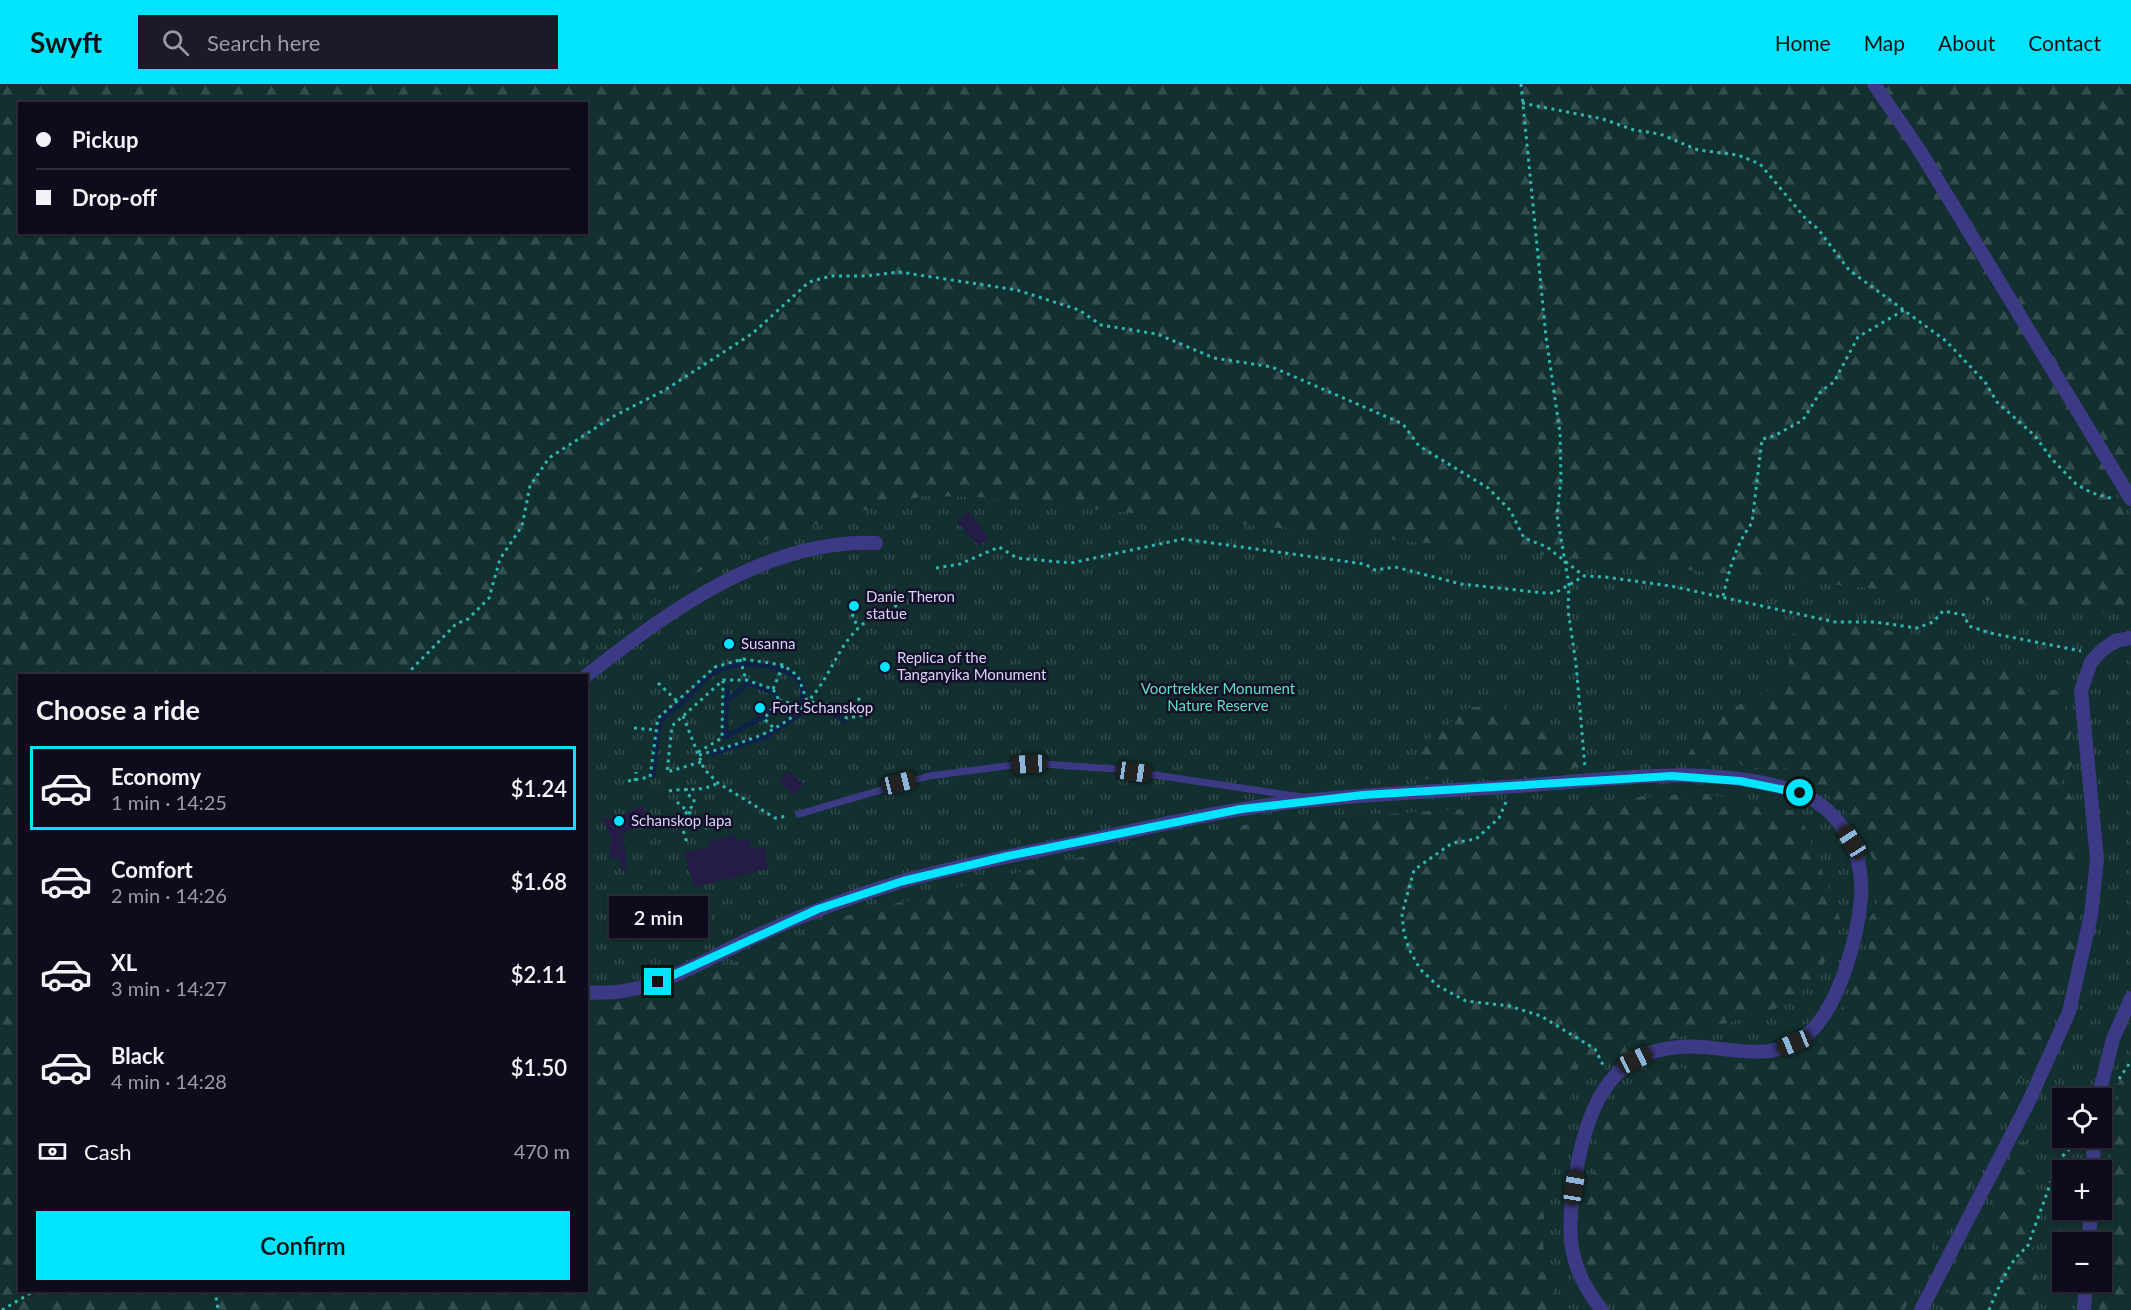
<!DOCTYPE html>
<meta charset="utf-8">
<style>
:root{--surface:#0e0b1c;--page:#1c1929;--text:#f1f3f6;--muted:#9b9ba3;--line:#2e2b3b;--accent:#00e5ff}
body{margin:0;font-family:Lato,sans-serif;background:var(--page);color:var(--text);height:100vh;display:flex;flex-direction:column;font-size:22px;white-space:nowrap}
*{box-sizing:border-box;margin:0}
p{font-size:20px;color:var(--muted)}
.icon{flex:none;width:33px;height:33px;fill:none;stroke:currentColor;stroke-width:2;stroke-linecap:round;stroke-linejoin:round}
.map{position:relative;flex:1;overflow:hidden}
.side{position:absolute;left:18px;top:590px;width:570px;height:618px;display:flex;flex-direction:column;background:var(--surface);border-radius:0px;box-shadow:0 2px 4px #0004,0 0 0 2px var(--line)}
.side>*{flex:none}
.banner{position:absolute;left:18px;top:18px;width:570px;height:132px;border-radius:0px;box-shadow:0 2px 4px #0004,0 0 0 2px var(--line);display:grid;align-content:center;height:132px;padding:0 18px;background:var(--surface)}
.buttons{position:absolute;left:2052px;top:1004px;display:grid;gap:12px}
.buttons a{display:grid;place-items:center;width:60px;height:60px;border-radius:0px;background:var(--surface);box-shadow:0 2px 4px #0004,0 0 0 2px var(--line);font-size:30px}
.end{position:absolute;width:27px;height:27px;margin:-14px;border:8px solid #00e5ff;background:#111;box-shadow:0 0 0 3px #111}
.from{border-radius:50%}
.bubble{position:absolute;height:42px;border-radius:0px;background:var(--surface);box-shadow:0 2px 4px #0004,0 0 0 2px var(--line);font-size:20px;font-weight:600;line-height:42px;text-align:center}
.car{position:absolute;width:18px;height:36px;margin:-18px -9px;border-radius:8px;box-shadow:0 0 4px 2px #0007;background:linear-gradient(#222 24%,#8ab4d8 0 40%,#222 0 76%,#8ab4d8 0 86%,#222 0)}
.banner b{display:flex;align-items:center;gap:21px;height:57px;font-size:22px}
.banner b+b{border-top:2px solid var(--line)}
.banner i{width:15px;height:15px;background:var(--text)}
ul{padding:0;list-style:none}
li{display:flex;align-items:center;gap:18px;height:84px;margin:0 12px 9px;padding:0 6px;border:3px solid transparent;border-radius:0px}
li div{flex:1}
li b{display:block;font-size:22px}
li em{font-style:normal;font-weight:600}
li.on{border-color:var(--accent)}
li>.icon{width:54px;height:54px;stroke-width:1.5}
h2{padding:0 18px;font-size:27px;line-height:72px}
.pay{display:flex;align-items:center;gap:15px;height:66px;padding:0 18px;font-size:22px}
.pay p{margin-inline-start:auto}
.primary-button{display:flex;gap:12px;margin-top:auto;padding:12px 18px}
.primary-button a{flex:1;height:69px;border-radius:0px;background:var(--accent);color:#111;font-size:24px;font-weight:600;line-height:69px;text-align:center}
header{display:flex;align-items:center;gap:36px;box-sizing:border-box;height:84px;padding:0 30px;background:var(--accent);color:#111}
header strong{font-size:28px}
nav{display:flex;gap:33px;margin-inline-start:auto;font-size:21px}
.search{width:420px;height:54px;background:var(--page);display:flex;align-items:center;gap:15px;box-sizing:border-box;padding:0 21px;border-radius:0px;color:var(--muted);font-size:22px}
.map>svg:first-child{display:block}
</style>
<header>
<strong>Swyft</strong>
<div class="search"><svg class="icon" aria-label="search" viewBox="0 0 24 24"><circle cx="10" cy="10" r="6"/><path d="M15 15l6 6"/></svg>Search here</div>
<nav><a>Home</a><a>Map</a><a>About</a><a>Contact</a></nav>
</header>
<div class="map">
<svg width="2131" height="1226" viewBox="0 0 2131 1226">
<defs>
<pattern id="grass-tufts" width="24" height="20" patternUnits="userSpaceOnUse" patternTransform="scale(1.5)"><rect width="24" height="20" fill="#12302f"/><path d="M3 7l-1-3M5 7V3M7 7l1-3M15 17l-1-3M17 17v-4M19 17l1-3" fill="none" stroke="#344d4e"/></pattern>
<pattern id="forest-firs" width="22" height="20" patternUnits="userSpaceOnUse" patternTransform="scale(1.5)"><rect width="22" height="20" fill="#12302f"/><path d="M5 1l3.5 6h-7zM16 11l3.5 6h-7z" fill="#344d4e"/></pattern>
</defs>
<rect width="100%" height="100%" fill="#130f26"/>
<path fill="url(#grass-tufts)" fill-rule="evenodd" d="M0 0H2131V1226H0ZM20 20H586V148H20ZM20 591H586V1206H20ZM2062 1014H2102V1053H2062ZM2062 1086H2102V1125H2062ZM2062 1158H2102V1197H2062Z"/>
<g fill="url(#forest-firs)" fill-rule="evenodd">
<path d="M0 0H2131V375L2102 387 2131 438V531L976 413 924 412 848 430 753 460 665 505 553 591H20V1206H586L587 919 654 913 841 833 1145 757 1302 732 1387 730 1702 709 1799 728 1841 837 1819 891 1778 924 1577 983C1570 1013 1563 1043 1556 1073 1542 1131 1533 1171 1564 1226H0ZM20 20H586V148H20Z"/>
<path d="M1819 538 1925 551H1960L1968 585 2013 584 2019 599 2039 616 2052 606H2065L2068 635 2073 643 2067 663 2074 678 2061 697 2080 726 2083 783 2079 798 2082 818 2073 872 2063 889 2057 919 2051 930 2048 952 2029 979 2028 993 2020 994 2012 1013 1993 1032 2000 1041 1994 1050 1992 1063 1979 1081 1969 1107 1955 1124 1960 1137 1931 1160 1934 1172 1904 1226H1622L1606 1207 1598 1206 1594 1189 1581 1177 1584 1148 1587 1144 1582 1109 1584 1097 1593 1090 1598 1056 1594 1042 1596 1037 1605 1034 1616 1009H1626L1634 994 1662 970 1685 986 1704 977 1714 979 1722 975 1735 979 1772 976 1801 968 1830 944 1839 934 1844 915 1852 905V896L1869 865V835L1876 824 1879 805C1870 796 1869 791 1875 779 1862 752 1855 735 1832 714 1822 706 1808 704 1798 697 1794 693 1790 686 1787 682L1779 694 1757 683 1748 687 1737 676 1729 678 1726 683 1701 677 1688 684 1683 679 1700 651 1709 642 1745 617 1774 604 1789 581 1790 551Z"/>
<polygon points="1500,611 1506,626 1515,629 1528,616 1533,620 1532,637 1547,649 1572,658 1578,683 1542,691 1525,706 1504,691 1478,691 1472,694 1456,690 1424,695 1417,688 1421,665 1440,643 1448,641 1466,624 1484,622 1489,612"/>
<path d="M2121 974H2131V1226H2099C2099 1217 2104 1212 2104 1203 2102 1175 2109 1155 2099 1127 2105 1120 2109 1105 2104 1094L2110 1079 2111 1049 2102 1044 2104 1036 2120 1016 2112 1002 2119 999Z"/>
<polygon points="2025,1052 2039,1226 1939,1226"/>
</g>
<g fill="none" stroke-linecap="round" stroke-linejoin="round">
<g stroke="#0c2248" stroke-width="5">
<polyline points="726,618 748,599 775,609 778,614 767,631 725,653 727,603"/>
<polyline points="711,670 767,652 809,624 825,623 844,637"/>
<path d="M653 692C656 676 655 652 661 637 665 630 678 622 685 616 695 607 707 591 719 586 745 574 824 580 798 626"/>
</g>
</g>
<g fill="#241b47">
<polygon points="969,428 989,454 979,462 957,438"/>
<polygon points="788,687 803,699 795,711 779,698"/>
<polygon points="642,722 649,735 623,749 627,786 623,787 618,774 610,775 609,760 612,757 602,733 613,735"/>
<polygon points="734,750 736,757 748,754 751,765 765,762 767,785 695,803 684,769 710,763 708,758"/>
</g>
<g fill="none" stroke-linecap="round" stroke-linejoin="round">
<g stroke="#2fb8b0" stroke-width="3" stroke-dasharray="3 4.5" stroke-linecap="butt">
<polyline points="1521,0 1546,253 1560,349 1561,395 1557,431 1569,501 1568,526 1576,580 1585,683"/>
<polyline points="1522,19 1603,35 1634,46 1660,50 1698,66 1738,71 1760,80 1806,135 1818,145 1849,186 1946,257 1985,298 1997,318 2035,352 2051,374 2076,400 2092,409 2114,415"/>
<polyline points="936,484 960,480 999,463 1017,474 1071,479 1183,455 1365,480 1375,486 1395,483 1461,500 1545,509 1555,509 1584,492 1605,493 1671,502 1835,538 1875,538 1917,544 1933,538 1943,527 1964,531 1969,542 1990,549 2081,567"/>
<path d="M1723 512C1729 487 1736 460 1752 439L1762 355 1774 352 1803 336 1821 307 1834 298 1858 253 1904 226"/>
<polyline points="852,530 858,544"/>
<polyline points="740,575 746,596"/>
<polyline points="406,591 456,540 468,535 489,514 500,475 522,442 530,402 549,374 614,332 665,306 753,249 809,198 831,192 866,192 899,188 1017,206 1079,226 1101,241 1157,250 1214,274 1272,283 1403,340 1419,362 1488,404 1510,426 1524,454 1547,463 1584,492"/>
<polyline points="658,599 677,617"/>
<polyline points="773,605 783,581"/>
<polyline points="779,616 804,623"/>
<polyline points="683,632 704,685 718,699 775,734 788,732"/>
<polyline points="634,644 656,646"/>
<polyline points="698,668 722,654 723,597"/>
<path d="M699 671C736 660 775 652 803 623 843 582 835 541 902 520"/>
<polyline points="701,678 667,688 672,642 723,596 746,596 773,605 779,616 764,635 775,645"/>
<polyline points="628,697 650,693 658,634 715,583 743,575 783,581 798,592 807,617 827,621 847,634 866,631 857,611"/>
<polyline points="635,697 636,688"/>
<polyline points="686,704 687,710 694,715 694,720 680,736 687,759"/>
<path d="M669 707C686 704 702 708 718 699"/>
<polyline points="677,718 710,747"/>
<polyline points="1506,718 1499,734 1476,755 1452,759 1414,786 1402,830 1404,849 1409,865 1420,885 1438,902 1466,917 1509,922 1541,932 1595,965 1604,983"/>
<polyline points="2119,995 2131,977"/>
<polyline points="215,1206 218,1226"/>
<polyline points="2,1226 36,1206"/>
<path d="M1989 1226C1996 1209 2011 1172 2027 1164L2059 1076 2078 1056"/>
</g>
<polyline stroke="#3d3a85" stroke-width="7" points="799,730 929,692 1029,679 1115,685 1302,713"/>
<g stroke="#3d3a85" stroke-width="14">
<polyline points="1874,0 1920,67 2131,415"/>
<path d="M586 592C669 527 766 455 876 459"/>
<path d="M586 908C647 915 701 877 754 853 802 831 852 812 903 797 964 780 1026 769 1088 756 1153 743 1218 727 1284 719 1367 709 1450 707 1532 701 1616 695 1719 679 1799 709 1842 726 1864 769 1861 813 1858 853 1839 923 1808 950 1777 977 1740 966 1703 963 1613 957 1587 1018 1575 1095 1566 1148 1567 1183 1602 1226"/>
<polyline points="2098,1014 2113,955 2131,914"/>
<polyline points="2093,1086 2094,1053"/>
<polyline points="2089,1158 2091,1125"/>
<polyline points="1921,1226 2029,1017 2069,928 2091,831 2097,776 2081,607 2091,578 2101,567 2115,557 2131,554"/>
<polyline points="2084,1226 2086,1197"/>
</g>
</g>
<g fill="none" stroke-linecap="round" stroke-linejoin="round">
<polyline stroke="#00e5ff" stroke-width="8" points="658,898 818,825 903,797 1008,772 1241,725 1363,711 1672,692 1740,697 1800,709"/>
</g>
<g fill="#00e5ff" stroke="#130f26" stroke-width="2">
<circle cx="854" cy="522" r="6"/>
<circle cx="729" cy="560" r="6"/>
<circle cx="885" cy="583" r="6"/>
<circle cx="760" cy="624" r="6"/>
<circle cx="619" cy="737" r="6"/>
</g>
<g text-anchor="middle" stroke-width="5" stroke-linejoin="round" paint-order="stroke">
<g font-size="15" fill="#d9d4ff" stroke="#130f26" text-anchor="start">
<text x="866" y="518">Danie Theron<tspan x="866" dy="17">statue</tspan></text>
<text x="741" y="565">Susanna</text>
<text x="897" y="579">Replica of the<tspan x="897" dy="17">Tanganyika Monument</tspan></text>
<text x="772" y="629">Fort Schanskop</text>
<text x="631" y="742">Schanskop lapa</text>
</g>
<g font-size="15" fill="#5fe0c0" stroke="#130f26">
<text x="1218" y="610">Voortrekker Monument<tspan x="1218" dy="17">Nature Reserve</tspan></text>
</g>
</g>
</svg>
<div class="buttons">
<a><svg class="icon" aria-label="locate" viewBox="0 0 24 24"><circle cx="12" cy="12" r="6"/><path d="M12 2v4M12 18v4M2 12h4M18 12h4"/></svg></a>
<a>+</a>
<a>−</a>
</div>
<i class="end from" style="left:1800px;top:709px"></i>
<i class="end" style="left:658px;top:898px"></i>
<div class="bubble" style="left:609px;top:812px;width:99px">2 min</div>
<i class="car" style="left:1029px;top:680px;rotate:267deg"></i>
<i class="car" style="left:1134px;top:688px;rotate:98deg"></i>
<i class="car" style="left:899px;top:699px;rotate:76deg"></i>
<i class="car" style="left:1852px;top:758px;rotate:327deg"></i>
<i class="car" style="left:1794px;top:959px;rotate:248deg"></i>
<i class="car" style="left:1635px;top:976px;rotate:65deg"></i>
<i class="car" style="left:1574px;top:1103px;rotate:9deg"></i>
<div class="banner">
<b><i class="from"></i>Pickup</b>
<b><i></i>Drop-off</b>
</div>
<section class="side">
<h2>Choose a ride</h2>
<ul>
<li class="on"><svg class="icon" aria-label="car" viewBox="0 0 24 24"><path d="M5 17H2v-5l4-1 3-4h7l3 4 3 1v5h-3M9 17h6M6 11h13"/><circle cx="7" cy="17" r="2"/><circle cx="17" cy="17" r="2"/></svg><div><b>Economy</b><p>1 min · 14:25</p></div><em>$1.24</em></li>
<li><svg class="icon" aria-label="car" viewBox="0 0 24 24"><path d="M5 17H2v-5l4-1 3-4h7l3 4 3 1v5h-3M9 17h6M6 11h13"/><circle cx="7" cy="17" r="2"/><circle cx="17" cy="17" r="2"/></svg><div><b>Comfort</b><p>2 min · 14:26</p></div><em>$1.68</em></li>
<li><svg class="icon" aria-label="car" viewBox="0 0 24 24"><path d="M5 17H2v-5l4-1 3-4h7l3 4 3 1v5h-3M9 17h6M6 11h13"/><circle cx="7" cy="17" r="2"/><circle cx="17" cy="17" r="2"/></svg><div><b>XL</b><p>3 min · 14:27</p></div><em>$2.11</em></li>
<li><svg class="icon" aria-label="car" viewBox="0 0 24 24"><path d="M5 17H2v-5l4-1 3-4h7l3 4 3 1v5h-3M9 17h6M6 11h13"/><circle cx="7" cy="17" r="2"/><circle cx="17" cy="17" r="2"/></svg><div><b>Black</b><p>4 min · 14:28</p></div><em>$1.50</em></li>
</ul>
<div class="pay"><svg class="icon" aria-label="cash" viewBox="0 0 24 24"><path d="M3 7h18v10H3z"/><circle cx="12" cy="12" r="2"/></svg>Cash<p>470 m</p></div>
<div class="primary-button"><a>Confirm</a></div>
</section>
</div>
